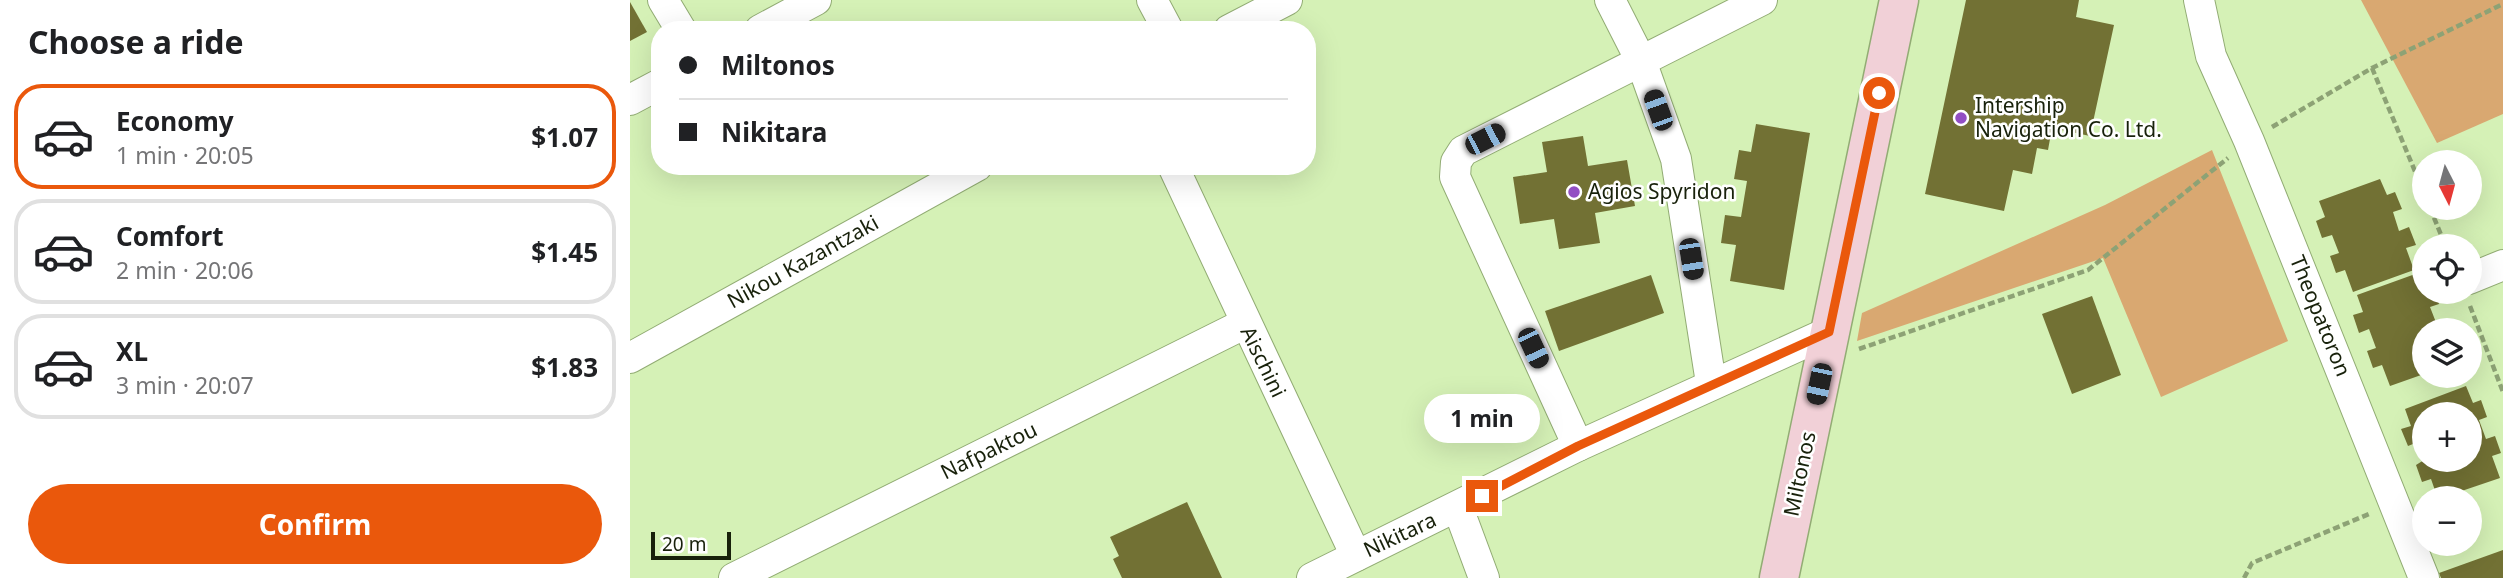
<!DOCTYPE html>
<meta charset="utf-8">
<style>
:root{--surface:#fff;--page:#f2f2f2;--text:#202124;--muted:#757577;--line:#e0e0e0;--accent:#ea580c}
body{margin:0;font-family:"Noto Sans",sans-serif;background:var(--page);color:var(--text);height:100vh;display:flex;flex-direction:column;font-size:26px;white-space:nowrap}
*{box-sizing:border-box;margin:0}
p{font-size:23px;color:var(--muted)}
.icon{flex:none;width:38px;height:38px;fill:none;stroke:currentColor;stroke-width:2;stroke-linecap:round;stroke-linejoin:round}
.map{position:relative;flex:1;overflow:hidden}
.panel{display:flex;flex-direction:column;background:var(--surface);width:630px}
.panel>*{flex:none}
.hud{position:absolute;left:21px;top:21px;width:665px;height:154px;border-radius:28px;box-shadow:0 7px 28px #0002;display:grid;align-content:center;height:154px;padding:0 28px;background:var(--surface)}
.needle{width:46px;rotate:174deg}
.tools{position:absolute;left:1782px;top:150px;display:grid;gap:14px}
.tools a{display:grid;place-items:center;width:70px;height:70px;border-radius:50%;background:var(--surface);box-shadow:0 7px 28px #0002;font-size:35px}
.scale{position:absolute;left:21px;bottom:18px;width:80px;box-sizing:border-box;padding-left:7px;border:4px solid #18210b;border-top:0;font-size:19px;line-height:24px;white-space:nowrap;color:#18210b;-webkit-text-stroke:5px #fff;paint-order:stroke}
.end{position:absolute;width:32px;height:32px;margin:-16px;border:9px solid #ea580c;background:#fff;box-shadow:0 0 0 4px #fff}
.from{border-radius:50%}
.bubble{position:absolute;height:49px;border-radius:24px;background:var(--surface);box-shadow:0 7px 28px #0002;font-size:23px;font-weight:700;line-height:49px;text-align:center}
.car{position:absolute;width:21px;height:42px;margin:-21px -10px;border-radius:9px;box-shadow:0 0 5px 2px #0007;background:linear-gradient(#222 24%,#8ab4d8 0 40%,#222 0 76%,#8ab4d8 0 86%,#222 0)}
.hud b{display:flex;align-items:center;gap:24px;height:66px;font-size:26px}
.hud b+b{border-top:2px solid var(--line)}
.hud i{width:18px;height:18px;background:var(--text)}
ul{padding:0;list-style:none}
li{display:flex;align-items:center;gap:21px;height:105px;margin:0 14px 10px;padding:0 14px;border:4px solid var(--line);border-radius:28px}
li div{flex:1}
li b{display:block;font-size:26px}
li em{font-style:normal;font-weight:700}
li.on{border-color:var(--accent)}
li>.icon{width:63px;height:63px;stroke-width:1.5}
h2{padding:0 28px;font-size:32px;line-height:84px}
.primary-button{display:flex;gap:14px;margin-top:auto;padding:14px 28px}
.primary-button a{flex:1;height:80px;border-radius:42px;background:var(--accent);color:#fff;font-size:28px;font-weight:700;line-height:80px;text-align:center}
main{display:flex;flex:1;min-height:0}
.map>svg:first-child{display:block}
</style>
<main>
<section class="panel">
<h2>Choose a ride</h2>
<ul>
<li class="on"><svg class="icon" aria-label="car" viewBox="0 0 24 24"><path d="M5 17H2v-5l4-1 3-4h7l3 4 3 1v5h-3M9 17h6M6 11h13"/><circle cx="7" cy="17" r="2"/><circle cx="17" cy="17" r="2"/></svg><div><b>Economy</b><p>1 min · 20:05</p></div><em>$1.07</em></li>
<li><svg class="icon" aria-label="car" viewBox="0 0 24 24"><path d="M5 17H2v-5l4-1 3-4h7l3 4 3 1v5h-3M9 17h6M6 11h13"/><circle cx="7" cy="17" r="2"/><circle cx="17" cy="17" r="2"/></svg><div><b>Comfort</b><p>2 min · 20:06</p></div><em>$1.45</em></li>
<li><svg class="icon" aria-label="car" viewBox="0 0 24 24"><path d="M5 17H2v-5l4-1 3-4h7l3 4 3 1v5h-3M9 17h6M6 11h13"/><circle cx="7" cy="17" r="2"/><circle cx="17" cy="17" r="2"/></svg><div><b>XL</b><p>3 min · 20:07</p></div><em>$1.83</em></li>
</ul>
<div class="primary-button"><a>Confirm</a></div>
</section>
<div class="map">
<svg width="1873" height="578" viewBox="0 0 1873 578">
<rect width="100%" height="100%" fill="#d5f1b6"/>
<g fill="#d9a871">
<polygon points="1731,0 1873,0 1873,114 1807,143"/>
<polygon points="1582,150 1658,341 1531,397 1473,258 1227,341 1232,313 1475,205"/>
</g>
<g fill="#727134">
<polygon points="1336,0 1449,0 1446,17 1484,25 1460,136 1422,128 1418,150 1407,148 1402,174 1383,170 1374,211 1295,194"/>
<polygon points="0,2 17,32 0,41"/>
<polygon points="1126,124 1180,133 1154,290 1100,281 1106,245 1091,243 1095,215 1111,217 1117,181 1104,179 1109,150 1121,152"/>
<polygon points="953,136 958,166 997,160 1005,206 965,213 970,243 929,249 924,219 890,224 883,177 917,172 912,142"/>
<polygon points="1750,179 1757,195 1765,192 1772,209 1763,212 1769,231 1779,227 1786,245 1776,248 1784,270 1723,292 1715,270 1706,273 1700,256 1709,253 1702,235 1692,238 1686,221 1695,217 1689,201"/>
<polygon points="1788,273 1794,292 1805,292 1809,304 1800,307 1807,325 1817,322 1820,331 1794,331 1794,374 1760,386 1752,365 1743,368 1737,351 1746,348 1739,329 1729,333 1723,315 1733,312 1727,295"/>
<polygon points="1021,275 1034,313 929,351 915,311"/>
<polygon points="1462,296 1491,375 1442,394 1412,314"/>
<polygon points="1836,386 1843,403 1851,400 1857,417 1849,420 1856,439 1865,436 1871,453 1862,456 1870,478 1808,499 1801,479 1792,482 1786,465 1794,460 1839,460 1839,415 1794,415 1793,458 1788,442 1778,446 1771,429 1781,426 1775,409"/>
<polygon points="557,502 592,578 492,578 483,559 489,556 480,537"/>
<polygon points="1873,550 1873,578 1811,578 1809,573"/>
</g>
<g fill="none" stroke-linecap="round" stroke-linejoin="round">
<g stroke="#92ac74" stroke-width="32">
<g id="street">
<polyline points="33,0 51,30"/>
<polyline points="522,0 538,30"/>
<polyline points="980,0 1011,61 1046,159 1081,383"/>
<polyline points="1569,0 1581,56 1619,141 1794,578"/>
<polyline points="130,30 186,0"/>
<polyline points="599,30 657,0"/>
<polyline points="0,100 30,84"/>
<polyline points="543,166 726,556"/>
<polyline points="1839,279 1873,265"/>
<polyline points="0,358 347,166"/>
<polyline points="948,446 825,177 826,162 833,151 1132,0"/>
<polyline points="828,508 854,578"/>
<polyline points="104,578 614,324"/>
<polyline points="682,578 948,446 1199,332"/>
</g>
</g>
<g stroke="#92ac74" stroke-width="41">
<polyline id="secondary" points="1149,578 1269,0"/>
</g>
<g stroke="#8da275" stroke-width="4.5" stroke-dasharray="7 3.5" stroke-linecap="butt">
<polyline points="1742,68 1794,193"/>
<polyline points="1642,127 1742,68 1873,4"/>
<polyline points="1800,208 1816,247"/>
<polyline points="1840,306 1873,392"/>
<polyline points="1229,349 1458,270 1598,158"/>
<polyline points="1614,578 1622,563 1739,514"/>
</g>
<use href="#street" stroke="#fff" stroke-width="30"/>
<use href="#secondary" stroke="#f1d0d7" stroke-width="38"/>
</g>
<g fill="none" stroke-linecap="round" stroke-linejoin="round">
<polyline stroke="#ea580c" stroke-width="9" points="852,496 948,446 1199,332 1249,93"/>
</g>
<g fill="#924ec3" stroke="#fff" stroke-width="2.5">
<circle cx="1331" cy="118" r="7"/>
<circle cx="944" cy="192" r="7"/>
</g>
<g text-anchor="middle" stroke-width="5" stroke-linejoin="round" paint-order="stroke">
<g font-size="21" fill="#18210b" stroke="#fff" text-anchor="start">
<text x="1345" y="113">Intership<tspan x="1345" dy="24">Navigation Co. Ltd.</tspan></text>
<text x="958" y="199">Agios Spyridon</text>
</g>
<g font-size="21" fill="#18210b" stroke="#fff">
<text transform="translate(173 262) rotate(-29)" y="7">Nikou Kazantzaki</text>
<text transform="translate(1690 316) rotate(68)" y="7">Theopatoron</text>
<text transform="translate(633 362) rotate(64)" y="7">Aischini</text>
<text transform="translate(359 451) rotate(-26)" y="7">Nafpaktou</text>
<text transform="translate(1170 474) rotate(-78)" y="7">Miltonos</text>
<text transform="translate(770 535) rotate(-25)" y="7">Nikitara</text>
</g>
</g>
</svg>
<div class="tools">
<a><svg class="needle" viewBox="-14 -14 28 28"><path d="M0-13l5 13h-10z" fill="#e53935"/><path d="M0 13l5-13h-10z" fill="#757577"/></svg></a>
<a><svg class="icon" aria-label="locate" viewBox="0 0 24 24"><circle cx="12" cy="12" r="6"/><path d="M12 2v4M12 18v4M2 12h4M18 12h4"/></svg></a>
<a><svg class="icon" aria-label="layers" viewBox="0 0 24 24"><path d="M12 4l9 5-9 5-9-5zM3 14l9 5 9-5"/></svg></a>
<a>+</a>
<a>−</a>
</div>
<div class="scale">20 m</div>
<i class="end from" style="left:1249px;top:93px"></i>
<i class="end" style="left:852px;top:496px"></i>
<div class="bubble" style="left:794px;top:394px;width:116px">1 min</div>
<i class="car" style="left:1028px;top:110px;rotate:340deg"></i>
<i class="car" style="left:855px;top:139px;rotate:63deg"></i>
<i class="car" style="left:1061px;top:259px;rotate:171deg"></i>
<i class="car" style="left:903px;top:348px;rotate:155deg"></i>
<i class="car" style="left:1189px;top:384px;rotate:192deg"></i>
<div class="hud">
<b><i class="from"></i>Miltonos</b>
<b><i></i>Nikitara</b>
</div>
</div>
</main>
